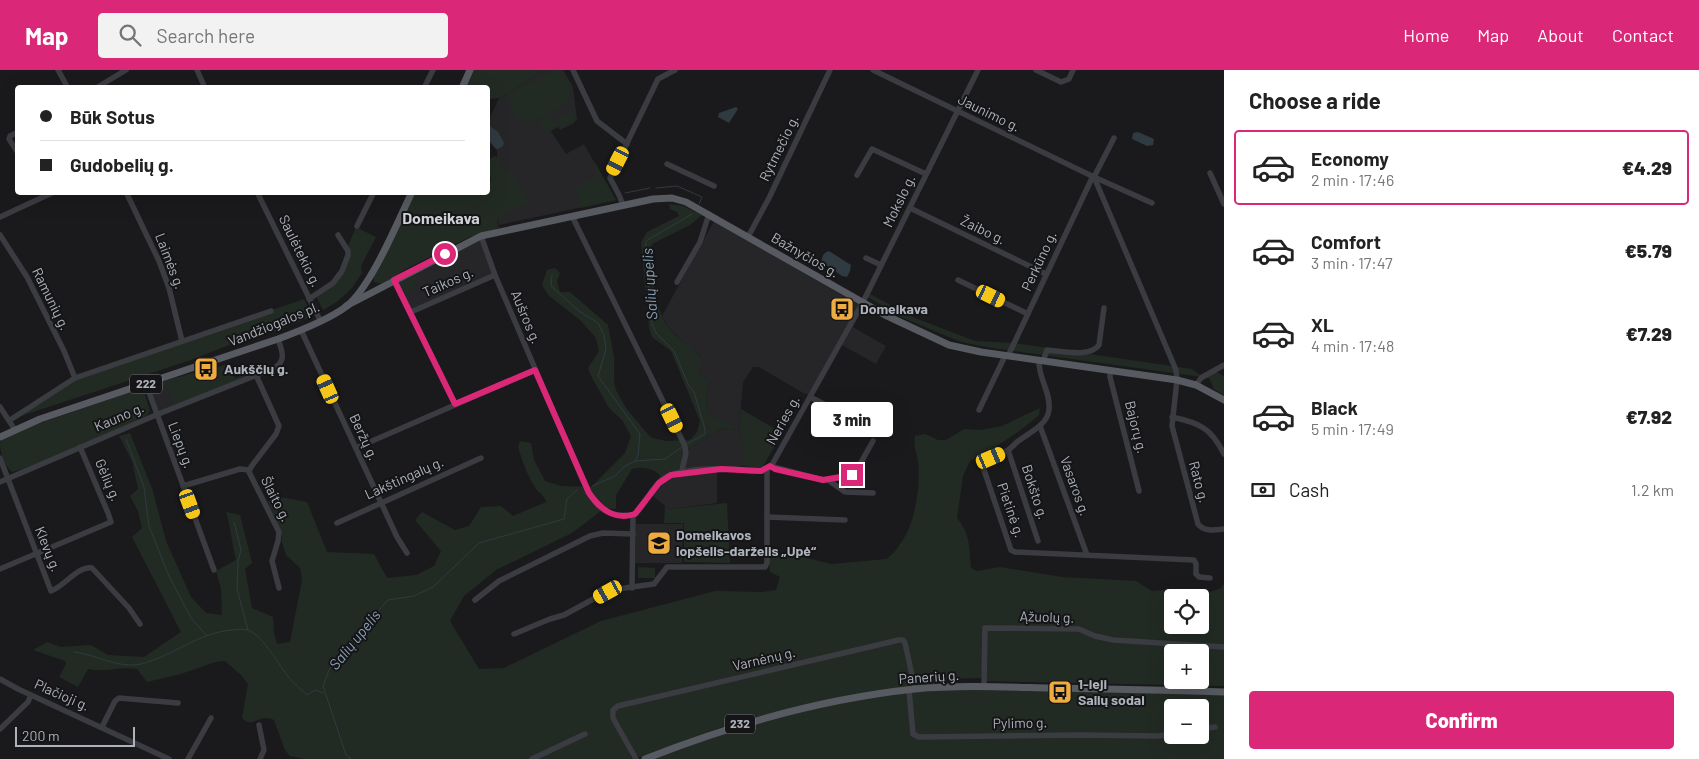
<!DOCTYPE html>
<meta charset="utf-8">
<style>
:root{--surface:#fff;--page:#f2f2f2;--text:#222;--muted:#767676;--line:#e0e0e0;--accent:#db2777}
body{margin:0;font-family:Barlow,sans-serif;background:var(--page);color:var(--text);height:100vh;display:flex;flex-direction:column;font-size:19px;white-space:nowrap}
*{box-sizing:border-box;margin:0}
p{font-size:16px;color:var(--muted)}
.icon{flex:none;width:28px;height:28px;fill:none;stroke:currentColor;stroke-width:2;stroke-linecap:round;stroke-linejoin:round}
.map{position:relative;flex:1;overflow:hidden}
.panel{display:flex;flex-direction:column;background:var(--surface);width:475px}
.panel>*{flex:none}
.guide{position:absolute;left:15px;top:15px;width:475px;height:110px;border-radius:5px;box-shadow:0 5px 20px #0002;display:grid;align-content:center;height:110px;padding:0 25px;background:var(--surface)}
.controls{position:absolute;left:1164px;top:519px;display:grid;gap:10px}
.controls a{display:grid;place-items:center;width:45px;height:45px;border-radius:5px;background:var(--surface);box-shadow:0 5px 20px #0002;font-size:25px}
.scale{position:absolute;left:15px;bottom:12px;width:120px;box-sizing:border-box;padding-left:5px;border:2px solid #adb2bb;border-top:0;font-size:14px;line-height:18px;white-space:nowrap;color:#adb2bb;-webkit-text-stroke:4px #151517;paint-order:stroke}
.end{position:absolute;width:22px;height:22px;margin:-11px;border:6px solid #db2777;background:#fff;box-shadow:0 0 0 2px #fff}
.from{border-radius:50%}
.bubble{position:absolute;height:35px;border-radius:5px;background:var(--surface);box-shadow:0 5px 20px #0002;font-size:16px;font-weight:800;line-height:35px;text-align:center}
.car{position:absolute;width:15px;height:30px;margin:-15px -8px;border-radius:6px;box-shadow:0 0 4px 1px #0007;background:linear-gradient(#f5c518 24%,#345 0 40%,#f5c518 0 76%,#345 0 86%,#f5c518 0)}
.guide b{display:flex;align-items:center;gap:18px;height:48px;font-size:19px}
.guide b+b{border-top:1px solid var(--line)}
.guide i{width:12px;height:12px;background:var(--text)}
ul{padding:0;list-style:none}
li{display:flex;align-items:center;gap:15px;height:75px;margin:0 10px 8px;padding:0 15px;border:2px solid transparent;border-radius:5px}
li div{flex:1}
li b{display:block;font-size:19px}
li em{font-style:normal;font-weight:800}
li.current{border-color:var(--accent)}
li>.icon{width:45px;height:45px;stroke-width:1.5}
h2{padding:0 25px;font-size:22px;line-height:60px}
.pay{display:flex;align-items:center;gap:12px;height:55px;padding:0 25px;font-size:19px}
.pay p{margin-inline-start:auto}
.button{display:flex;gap:10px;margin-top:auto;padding:10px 25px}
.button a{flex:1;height:58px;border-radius:5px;background:var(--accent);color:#fff;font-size:20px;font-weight:800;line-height:58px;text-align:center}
header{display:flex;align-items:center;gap:30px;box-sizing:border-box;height:70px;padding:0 25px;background:var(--accent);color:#fff}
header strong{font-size:24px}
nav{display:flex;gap:28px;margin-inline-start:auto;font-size:18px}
.search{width:350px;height:45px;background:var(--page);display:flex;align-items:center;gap:12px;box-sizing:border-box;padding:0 18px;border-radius:5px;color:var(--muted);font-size:19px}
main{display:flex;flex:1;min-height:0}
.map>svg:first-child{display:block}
</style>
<header>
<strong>Map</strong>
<div class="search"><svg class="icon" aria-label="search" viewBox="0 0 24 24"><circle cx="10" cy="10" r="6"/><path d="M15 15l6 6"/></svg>Search here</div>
<nav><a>Home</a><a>Map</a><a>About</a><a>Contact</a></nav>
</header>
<main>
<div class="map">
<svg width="1224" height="689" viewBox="0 0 1224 689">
<rect width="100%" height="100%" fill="#1a1a1c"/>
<g fill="#262629">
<polygon points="545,0 563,0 573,17 577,50 574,52 574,53 560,60 558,57 551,61 566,84 584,74 616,130 499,155 491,129 497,96 497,81 488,70 488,52 499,28"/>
<polygon points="714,151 864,238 853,257 886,276 876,294 842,275 814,325 805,324 759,297 753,297 743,312 739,360 743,371 743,396 717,401 717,433 671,439 665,436 648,422 654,414 661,407 669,403 686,380 723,358 738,360 710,344 706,332 709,312 698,301 701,287 692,280 668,257 662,246"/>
<polygon points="481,168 495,205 411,242 395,212"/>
<polygon points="177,307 190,328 160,344 151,323 150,316"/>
<polygon points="636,454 683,454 682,493 635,493"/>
</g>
<g fill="#222b23" fill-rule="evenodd">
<polygon points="473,0 545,0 499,28 488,29 488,18 465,18"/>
<path d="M555 0H562L557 3C571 9 576 23 565 35 552 41 527 61 514 46 510 40 510 34 512 27L504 31 502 28Z"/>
<polygon points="571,41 576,49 562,57 557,48"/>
<polygon points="552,43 559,56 546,63 539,50"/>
<path d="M494 86 500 88 502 99C518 105 515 109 523 122 526 127 529 127 529 132L508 141 502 147 499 146 497 151 499 158 470 167 406 199 382 214 374 212V205L415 123 488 122V112L489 113 491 112V107L488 102V91Z"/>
<polygon points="594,91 616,130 581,138 576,121 577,118 585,114 587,111 597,107"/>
<path d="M669 134 683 136 702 145 690 155 652 174C647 191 657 243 668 257 678 269 693 278 702 289L698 301 709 312 706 332 710 344 739 360 741 339 782 363 762 398 743 396V371L739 360 723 358 686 380 678 400 661 407C655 398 642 396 632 399L616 425V439L605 438 572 463 496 500 464 526 450 551 479 599 504 598 601 551 715 521 763 522 776 520 780 507 770 502 769 488 790 484 831 494 887 489C892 484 897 480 900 474 915 455 921 416 918 392 917 382 913 376 915 366L925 364 938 370H946L964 359 980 360 1002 356 1040 338 1039 345C1016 365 996 377 970 391L963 406 957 448C971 465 969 478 971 498L977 501 1000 497 1062 507 1136 511 1152 521 1173 519 1205 524 1221 518 1224 514V576L1143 572 1096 565 1080 558 984 556 982 608 944 609 941 615 916 617 904 569 617 634 611 642 632 689H306L290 686 285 680 274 650C272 649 269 648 266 648 256 648 250 658 242 648L248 614 242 606 225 591 215 592 181 604 147 612 137 599C119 596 107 603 88 599L78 617 59 607 66 594 65 591 33 580 47 572 61 577 91 575 108 585 144 587 181 562 132 467 142 458 138 441 130 426 138 419 132 391 119 366 130 363 153 421 166 471 191 527 206 543 222 545 221 519 216 501 236 490C232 474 231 458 226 442L240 445 252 493 245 499 252 538 273 547 274 563 277 574 290 572 302 510 300 498 286 485 282 473V464L268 432 275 426 307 432 327 482 374 484 387 508 416 505 434 496 441 481 415 450 422 442 455 460 469 456 481 437 501 436 513 446 546 432C545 425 538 423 535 417 527 405 522 390 518 377L520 371 531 373 534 390 545 411 561 416 591 417 625 383 631 366 622 350 609 338 590 304 588 298 599 281 596 268 580 250 548 225 542 215 547 200 555 198 560 203 557 211 560 222H570L608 255 614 287V313L616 320 626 338 645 361 652 368 666 371 690 370 697 362 700 351 671 281 652 267 649 258 641 172 647 162 679 146 677 142 670 139ZM1172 528H1200V555H1172Z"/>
<polygon points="356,157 376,167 361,196 362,203 352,218 337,232 323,240 316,226 333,213 349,181 348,176"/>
<polygon points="416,204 419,210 413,213 416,218 406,224 400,213"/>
<polygon points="868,223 915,248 975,271 1014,273 1192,299 1200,305 1211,299 1224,306 1224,325 1214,319 1209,308 992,278 961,272 901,247 866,226"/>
<polygon points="304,229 312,246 282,259 242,270 188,291 21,346 30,337 75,308"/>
<polygon points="227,294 235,308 254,301 255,304 160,341 174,335 167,316 153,321 153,327 150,316 192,303 202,303"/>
<path d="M139 319 144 321 150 341 146 346 91 372 23 399 12 402C4 395 0 383 0 372L3 369 29 357Z"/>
<polygon points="727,433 730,493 684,492 684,453 664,453 665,436 671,439"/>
<polygon points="638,497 655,498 655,508 638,508"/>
<path d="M987 560H1079L1095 567 1224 578V616L985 611ZM1172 582H1200V610H1172Z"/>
<path d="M898 571 904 574 911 617C855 627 798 635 743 651 709 660 676 674 643 688L637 686 616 648V640L618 637Z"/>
<path d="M939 620H1076L1224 625V689H652C744 653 841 627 939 620ZM1172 638H1200V665H1172Z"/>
</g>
<g fill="#303a41">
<polygon points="736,37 738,39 729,53 718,47 719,43"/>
<polygon points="490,56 498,62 504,73 503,76 498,79 495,78 488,69 488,57"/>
<polygon points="1138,62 1154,69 1153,75 1147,76 1132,69 1133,63"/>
<path d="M829 181 851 195 850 201 847 207 842 206 822 192C821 187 824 182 829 181Z"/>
</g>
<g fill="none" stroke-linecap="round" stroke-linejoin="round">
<g stroke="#303a41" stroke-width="1">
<polyline points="656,118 677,116 702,127 699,134"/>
<polyline points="625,123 650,118"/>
<polyline points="552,205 551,216 579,241 598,253 604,265 606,279 598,306 640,364 638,385 635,391"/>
<polyline points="126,369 144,417 149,456 169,506 191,548 206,565"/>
<polyline points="687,374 705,364 705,359 694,322 689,316 674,281 656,263 652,254 645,182 646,171 692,144"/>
<polyline points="592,416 615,406 625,396 635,391 665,389 682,377"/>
<polyline points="234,452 241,480 238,491 237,519 248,560"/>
<path d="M74 582C95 584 118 599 141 594 173 586 199 562 233 560 237 559 244 559 248 560 264 566 279 596 290 609 295 615 301 619 307 625L315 620 323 623"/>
<polyline points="351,689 346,685 323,616 329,600 344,579 388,530 414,526 433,517 479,473 564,449 567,429 577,420"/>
</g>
<g stroke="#3b3c41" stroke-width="5.5">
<polyline points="58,0 68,18"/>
<polyline points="197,0 205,18"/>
<polyline points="573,0 597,51 627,74"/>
<polyline points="873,0 1094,107 1152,133"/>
<polyline points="1036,0 1061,12 1069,9 1073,0"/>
<polyline points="96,18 126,0"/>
<polyline points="424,18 433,0"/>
<polyline points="18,62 10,66 9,69 18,83"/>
<path d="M1114 68 1094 107 1176 300 1177 310 1172 356 1198 454C1204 462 1215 460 1224 459"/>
<polyline points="667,94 714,116"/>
<polyline points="1210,103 1224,134"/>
<polyline points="857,105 872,79 926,104"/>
<polyline points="126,122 159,191 169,218 182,271"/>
<polyline points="257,122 320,250"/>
<polyline points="623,135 619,125 610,108 658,9 675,0"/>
<polyline points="910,138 1046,204"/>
<path d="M572 146 684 374C689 387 682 390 682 403"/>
<polyline points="0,147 54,122"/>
<polyline points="357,156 374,122"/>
<polyline points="0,165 27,207 64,281 75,308"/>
<path d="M481 166 495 205 581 406C589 424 597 443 619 445 625 445 630 446 635 444 647 434 651 416 664 408 679 399 711 398 728 399 741 399 755 404 767 400"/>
<polyline points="748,167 769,128 830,0"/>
<polyline points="866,188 881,195"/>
<polyline points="958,210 1028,244"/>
<polyline points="395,211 455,334"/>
<polyline points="677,212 700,172 709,144"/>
<polyline points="309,229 333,213 342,201 348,185 348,181 338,165"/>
<polyline points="411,242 495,205"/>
<polyline points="301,260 397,467 407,483"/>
<polyline points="1008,286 1093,106"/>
<path d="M1039 290C1038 308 1051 322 1049 340 1047 356 1028 363 1017 372 1014 375 1011 378 1008 380 998 387 988 386 983 397L1011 480 1015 482 1194 490 1196 494V504L1199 507 1210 508"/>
<path d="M1043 291 1047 280C1061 281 1090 288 1099 275L1104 238"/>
<polyline points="1110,300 1110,307 1139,421"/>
<polyline points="256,305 279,356 276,364 251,397 249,402 279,462 278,471 272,491 279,518"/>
<polyline points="146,314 214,500"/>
<polyline points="1196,315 1201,308 1224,295"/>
<polyline points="810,327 871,358"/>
<polyline points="0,337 15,360"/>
<polyline points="979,340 1005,286"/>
<path d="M1172 347C1200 353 1211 358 1224 384"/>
<polyline points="10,350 75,308 271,241"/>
<polyline points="1040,356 1087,485"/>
<polyline points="356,378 535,300"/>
<polyline points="1008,380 1038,471"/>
<path d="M0 388 51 521C65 516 77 496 92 498L129 538 140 554"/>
<polyline points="770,396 823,410 848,407 855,403 873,371"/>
<polyline points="828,410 845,422 873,423"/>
<path d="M0 412 156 345 274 298C287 291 282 281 278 269"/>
<polyline points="183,416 240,399 249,400"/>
<polyline points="767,447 845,450"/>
<polyline points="337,453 481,388"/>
<polyline points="0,499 111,452 108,443 80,377"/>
<polyline points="632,518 633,445"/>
<polyline points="475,530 499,511 590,466 603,463 633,464"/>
<polyline points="514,564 550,549 564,545 610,520 654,514 667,497 765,497 767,493 767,400 773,393 863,232 978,0"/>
<polyline points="0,609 18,619 169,689"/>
<polyline points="984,616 985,558 1079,559 1095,566 1113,570 1224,577"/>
<polyline points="909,620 913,664 919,667 1080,665 1158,666 1172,664"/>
<polyline points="259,655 264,680 260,689"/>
<polyline points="102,657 115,631 119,628 178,633"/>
<polyline points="0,659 28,632 31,625"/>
<polyline points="1200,659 1215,657"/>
<polyline points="188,689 211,648"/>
<polyline points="532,689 585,664"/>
<polyline points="636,689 613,648 613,640 618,636 899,570 903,570 905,573 915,619"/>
</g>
<g stroke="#575a60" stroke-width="7">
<polyline points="462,18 470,0"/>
<polyline points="346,236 481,166 653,129 672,128 686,132 885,245 949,275 981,282 1177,310 1196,315 1224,330"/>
<path d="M0 367 40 349 278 269C297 262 331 248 347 236 372 215 397 153 412 122"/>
<path d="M645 689C733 654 820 629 915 619 960 615 1005 617 1050 618 1108 619 1166 620 1224 622"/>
</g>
</g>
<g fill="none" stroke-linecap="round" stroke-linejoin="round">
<path stroke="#db2777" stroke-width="6" d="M445 184 394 210 455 334 535 300 589 423C600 439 614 451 635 444L659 413 671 405 721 399 761 401 770 396 775 399 823 410 852 405"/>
</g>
<defs>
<g id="bus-square" transform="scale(1.25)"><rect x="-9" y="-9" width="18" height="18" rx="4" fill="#eeab40" stroke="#151517"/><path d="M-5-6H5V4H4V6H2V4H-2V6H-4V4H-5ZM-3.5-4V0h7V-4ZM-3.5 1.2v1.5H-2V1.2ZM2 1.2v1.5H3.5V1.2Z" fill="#111"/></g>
<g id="school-square" transform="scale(1.25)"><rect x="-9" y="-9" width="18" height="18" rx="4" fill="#eeab40" stroke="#151517"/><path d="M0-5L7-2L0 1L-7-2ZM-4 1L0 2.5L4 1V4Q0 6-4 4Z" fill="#111"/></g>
</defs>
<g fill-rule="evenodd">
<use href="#bus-square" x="842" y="239"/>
<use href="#bus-square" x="206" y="299"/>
<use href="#school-square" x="659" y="473"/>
<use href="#bus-square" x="1060" y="622"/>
</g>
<g text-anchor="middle" stroke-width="4" stroke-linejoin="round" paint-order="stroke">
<g fill="#151517" stroke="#7f838a" stroke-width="1">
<rect x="130" y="304.5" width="32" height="19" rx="4"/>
<rect x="725" y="644.5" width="30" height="19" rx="4"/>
</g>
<g font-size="12" font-weight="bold" fill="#adb2bb">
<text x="146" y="318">222</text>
<text x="740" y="658">232</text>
</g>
<g font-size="14" fill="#adb2bb" stroke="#151517">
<text transform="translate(989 43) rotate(26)" y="5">Jaunimo g.</text>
<text transform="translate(779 78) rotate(-64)" y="5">Rytmečio g.</text>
<text transform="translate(899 131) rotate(-64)" y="5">Mokslo g.</text>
<text transform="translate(983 160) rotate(26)" y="5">Žaibo g.</text>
<text transform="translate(300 181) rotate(64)" y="5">Saulėtekio g.</text>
<text transform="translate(805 185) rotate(30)" y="5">Bažnyčios g.</text>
<text transform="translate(170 191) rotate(69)" y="5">Laimės g.</text>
<text transform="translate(1039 191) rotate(-65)" y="5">Perkūno g.</text>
<text transform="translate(448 212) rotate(-24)" y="5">Taikos g.</text>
<text transform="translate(51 229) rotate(64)" y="5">Ramunių g.</text>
<text transform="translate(526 247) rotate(67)" y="5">Aušros g.</text>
<text transform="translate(274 254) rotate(-22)" y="5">Vandžiogalos pl.</text>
<text transform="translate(119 347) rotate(-23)" y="5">Kauno g.</text>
<text transform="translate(783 350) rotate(-61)" y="5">Neries g.</text>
<text transform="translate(1136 357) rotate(76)" y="5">Bajorų g.</text>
<text transform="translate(364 367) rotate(65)" y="5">Beržų g.</text>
<text transform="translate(181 375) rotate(69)" y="5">Liepų g.</text>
<text transform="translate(404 408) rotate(-24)" y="5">Lakštingalų g.</text>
<text transform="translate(108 410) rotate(67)" y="5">Gėlių g.</text>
<text transform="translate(1199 412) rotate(75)" y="5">Rato g.</text>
<text transform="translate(1075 416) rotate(70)" y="5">Vasaros g.</text>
<text transform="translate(1035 422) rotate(72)" y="5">Bokšto g.</text>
<text transform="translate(276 429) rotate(63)" y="5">Šlaito g.</text>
<text transform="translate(1011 440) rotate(71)" y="5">Pietinė g.</text>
<text transform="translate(48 479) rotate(68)" y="5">Klevų g.</text>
<text transform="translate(1047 547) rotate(2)" y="5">Ąžuolų g.</text>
<text transform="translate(764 589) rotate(-13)" y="5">Varnėnų g.</text>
<text transform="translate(929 607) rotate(-4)" y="5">Panerių g.</text>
<text transform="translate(62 625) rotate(24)" y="5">Plačioji g.</text>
<text transform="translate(1020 653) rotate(-1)" y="5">Pylimo g.</text>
</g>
<g font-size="14" font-weight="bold" fill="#adb2bb" stroke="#151517" text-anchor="start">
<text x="860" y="244">Domeikava</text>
<text x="224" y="304">Aukščių g.</text>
<text x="676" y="470">Domeikavos<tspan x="676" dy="16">lopšelis-darželis „Upė“</tspan></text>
<text x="1078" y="619">1-ieji<tspan x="1078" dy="16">Salių sodai</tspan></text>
</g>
<g font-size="15" font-style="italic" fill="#86a1b5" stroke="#151517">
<text transform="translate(650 214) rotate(-94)" y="5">Salių upelis</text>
<text transform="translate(355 570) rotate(-51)" y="5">Salių upelis</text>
</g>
<g font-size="16" font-weight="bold" fill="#ced1d8" stroke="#151517">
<text x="441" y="154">Domeikava</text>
</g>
</g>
</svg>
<div class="controls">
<a><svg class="icon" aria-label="locate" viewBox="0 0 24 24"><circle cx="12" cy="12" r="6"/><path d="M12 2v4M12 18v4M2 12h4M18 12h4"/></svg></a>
<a>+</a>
<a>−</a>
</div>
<div class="scale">200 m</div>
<i class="end from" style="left:445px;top:184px"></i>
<i class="end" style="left:852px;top:405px"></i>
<div class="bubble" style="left:811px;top:332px;width:82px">3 min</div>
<i class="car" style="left:618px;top:91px;rotate:207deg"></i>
<i class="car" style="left:991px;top:226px;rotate:116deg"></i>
<i class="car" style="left:328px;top:319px;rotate:336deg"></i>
<i class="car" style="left:672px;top:348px;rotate:154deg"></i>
<i class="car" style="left:991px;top:388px;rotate:67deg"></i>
<i class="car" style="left:190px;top:434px;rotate:160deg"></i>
<i class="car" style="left:608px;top:522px;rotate:241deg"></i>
<div class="guide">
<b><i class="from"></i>Būk Sotus</b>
<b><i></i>Gudobelių g.</b>
</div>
</div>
<section class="panel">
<h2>Choose a ride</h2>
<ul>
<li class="current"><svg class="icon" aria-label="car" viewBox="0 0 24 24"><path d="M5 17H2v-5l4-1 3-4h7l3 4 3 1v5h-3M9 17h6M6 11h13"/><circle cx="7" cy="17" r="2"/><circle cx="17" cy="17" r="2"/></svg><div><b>Economy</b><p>2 min · 17:46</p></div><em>€4.29</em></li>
<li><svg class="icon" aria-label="car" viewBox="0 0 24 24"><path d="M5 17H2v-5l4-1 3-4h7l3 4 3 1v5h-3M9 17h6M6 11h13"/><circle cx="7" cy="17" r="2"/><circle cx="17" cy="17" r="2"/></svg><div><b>Comfort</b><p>3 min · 17:47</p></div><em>€5.79</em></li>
<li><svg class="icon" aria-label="car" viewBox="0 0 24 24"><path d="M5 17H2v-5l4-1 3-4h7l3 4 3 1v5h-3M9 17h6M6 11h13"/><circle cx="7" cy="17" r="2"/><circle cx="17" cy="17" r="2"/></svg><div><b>XL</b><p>4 min · 17:48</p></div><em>€7.29</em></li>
<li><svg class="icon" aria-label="car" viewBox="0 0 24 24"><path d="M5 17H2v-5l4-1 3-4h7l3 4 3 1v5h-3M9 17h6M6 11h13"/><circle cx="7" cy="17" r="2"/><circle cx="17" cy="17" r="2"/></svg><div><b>Black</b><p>5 min · 17:49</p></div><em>€7.92</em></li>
</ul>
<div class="pay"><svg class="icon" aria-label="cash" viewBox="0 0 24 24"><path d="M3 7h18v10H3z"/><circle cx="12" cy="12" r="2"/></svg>Cash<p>1.2 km</p></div>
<div class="button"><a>Confirm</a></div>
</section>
</main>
